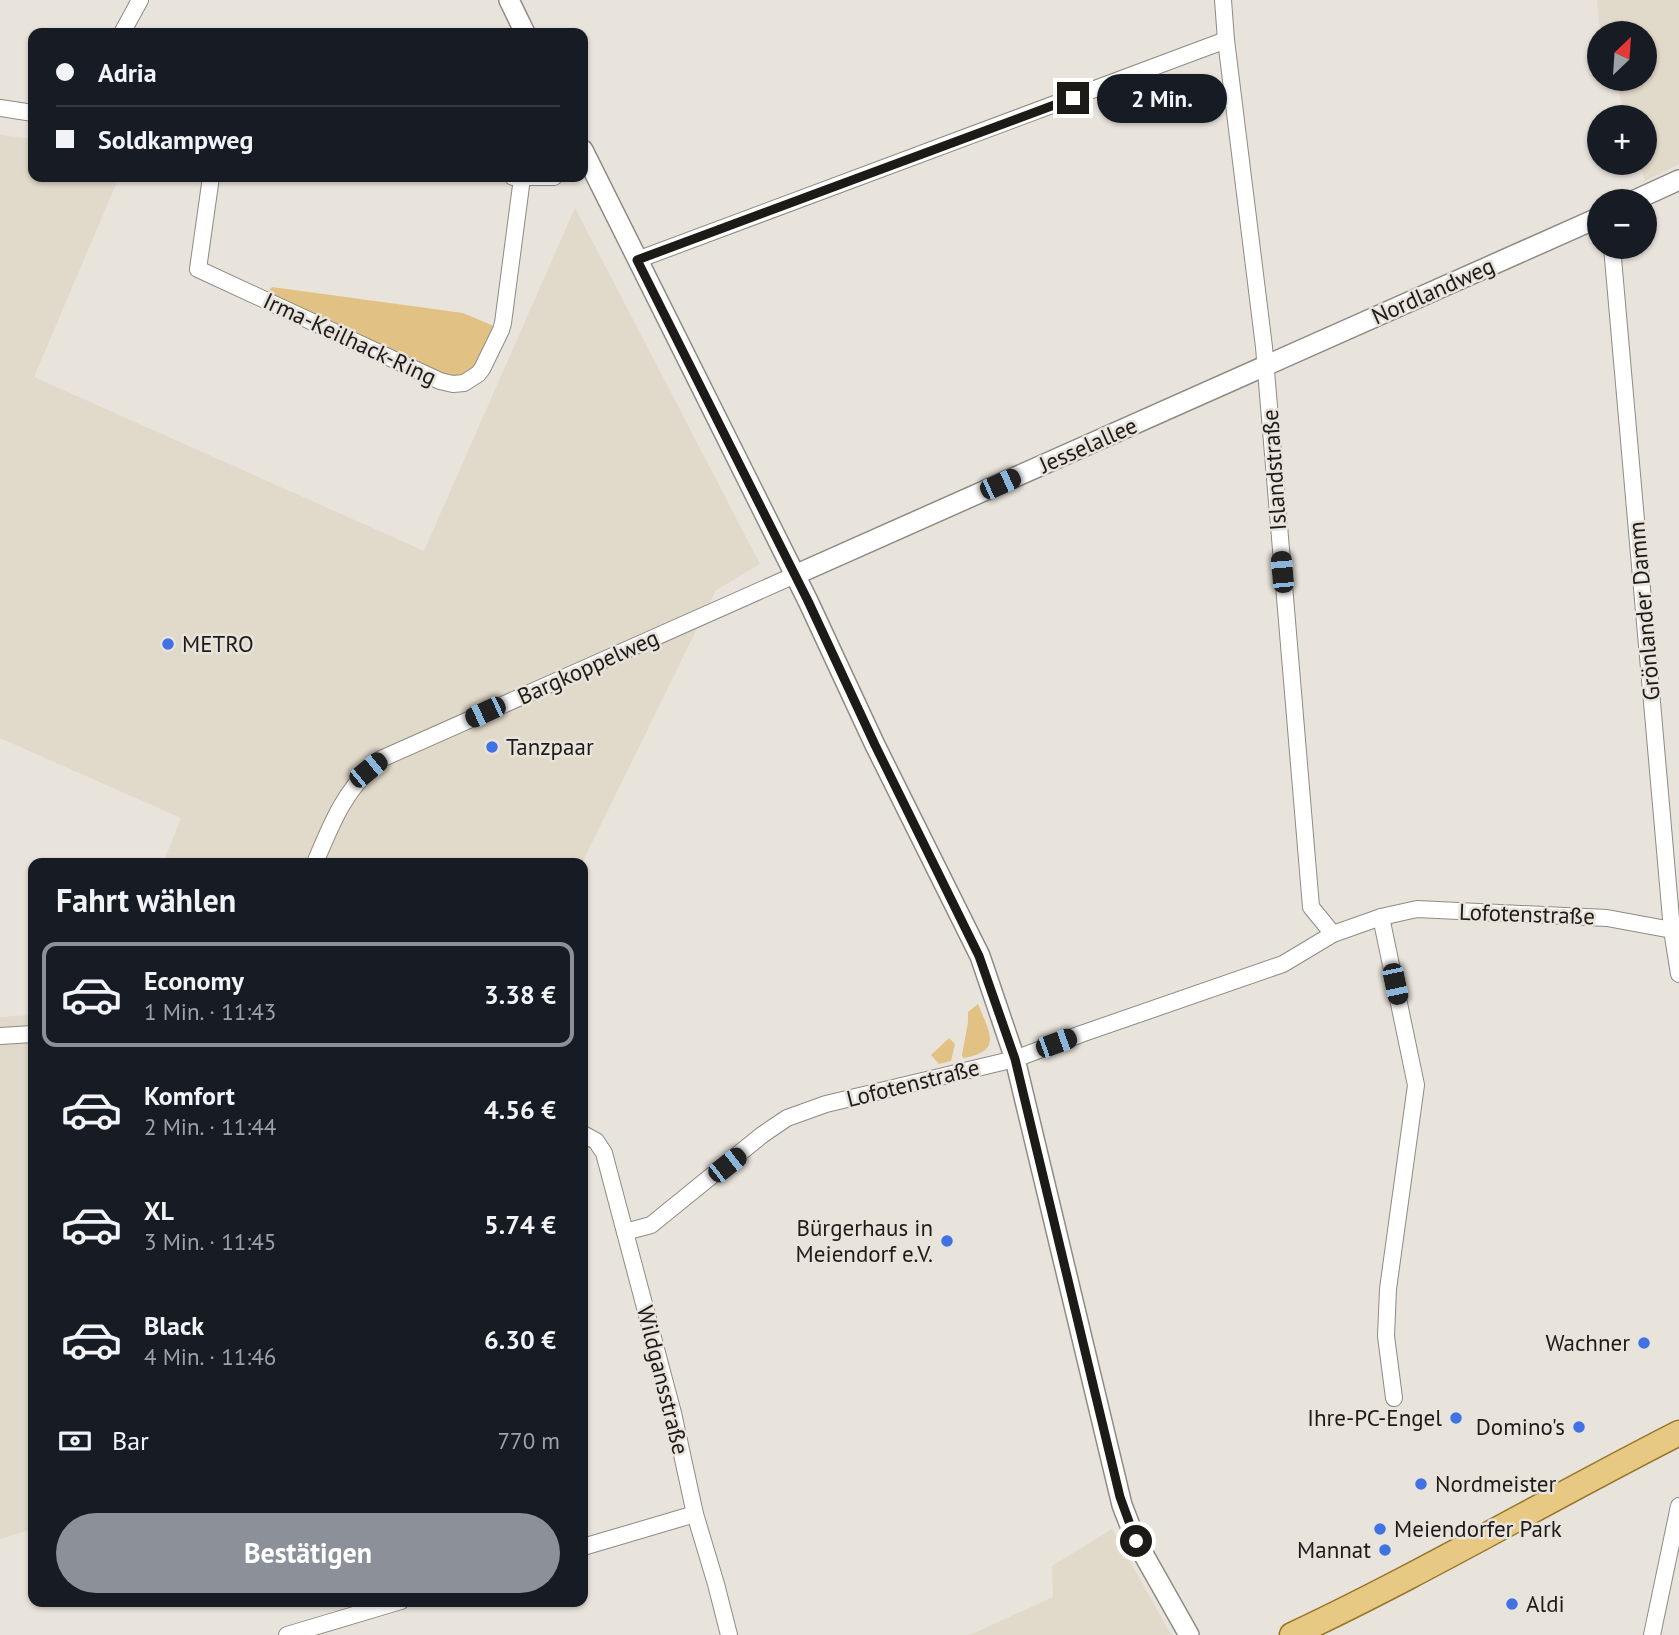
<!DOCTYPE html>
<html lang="de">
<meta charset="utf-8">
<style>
:root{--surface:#171b24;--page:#242831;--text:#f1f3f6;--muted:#9ea1a6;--line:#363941;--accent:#8c9099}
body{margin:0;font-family:"PT Sans",sans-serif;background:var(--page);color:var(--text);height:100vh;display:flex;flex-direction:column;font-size:26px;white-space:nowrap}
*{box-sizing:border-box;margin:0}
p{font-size:23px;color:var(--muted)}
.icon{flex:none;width:38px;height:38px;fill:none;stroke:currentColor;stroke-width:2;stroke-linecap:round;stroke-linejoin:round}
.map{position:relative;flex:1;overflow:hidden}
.panel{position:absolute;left:28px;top:858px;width:560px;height:749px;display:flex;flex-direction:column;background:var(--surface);border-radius:14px;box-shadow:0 2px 5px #0004}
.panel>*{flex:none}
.hud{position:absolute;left:28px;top:28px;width:560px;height:154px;border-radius:14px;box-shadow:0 2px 5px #0004;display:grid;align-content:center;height:154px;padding:0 28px;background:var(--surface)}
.needle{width:46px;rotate:25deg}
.controls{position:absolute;left:1587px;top:21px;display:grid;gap:14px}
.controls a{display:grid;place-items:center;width:70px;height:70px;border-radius:50%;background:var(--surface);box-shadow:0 2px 5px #0004;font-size:35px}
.end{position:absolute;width:32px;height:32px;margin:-16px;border:9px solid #1d1b18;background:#fff;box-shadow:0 0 0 4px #fff}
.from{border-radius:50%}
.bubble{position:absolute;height:49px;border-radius:24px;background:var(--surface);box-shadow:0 2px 5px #0004;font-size:23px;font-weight:600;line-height:49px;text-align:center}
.car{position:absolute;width:21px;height:42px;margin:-21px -10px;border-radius:9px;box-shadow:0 0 5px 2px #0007;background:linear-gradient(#222 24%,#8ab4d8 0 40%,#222 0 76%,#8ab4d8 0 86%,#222 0)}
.hud b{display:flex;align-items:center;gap:24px;height:66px;font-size:26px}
.hud b+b{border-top:2px solid var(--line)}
.hud i{width:18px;height:18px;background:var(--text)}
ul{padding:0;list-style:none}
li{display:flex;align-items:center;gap:21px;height:105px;margin:0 14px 10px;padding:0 14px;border:4px solid transparent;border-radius:14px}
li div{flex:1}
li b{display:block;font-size:26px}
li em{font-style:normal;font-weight:600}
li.selected{border-color:var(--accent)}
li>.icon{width:63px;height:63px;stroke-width:1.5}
h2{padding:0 28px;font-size:32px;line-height:84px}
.pay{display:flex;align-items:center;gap:18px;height:77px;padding:0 28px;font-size:26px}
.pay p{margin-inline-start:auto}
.cta{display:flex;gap:14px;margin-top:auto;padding:14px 28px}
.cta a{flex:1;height:80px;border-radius:42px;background:var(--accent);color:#fff;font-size:28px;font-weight:600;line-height:80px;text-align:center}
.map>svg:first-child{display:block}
</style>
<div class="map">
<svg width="1679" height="1635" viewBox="0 0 1679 1635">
<rect width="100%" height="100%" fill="#e8e3db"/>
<g fill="#e1d9c9">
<polygon points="1597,0 1679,0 1679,164 1645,181 1640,163 1645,163 1645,117 1626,117 1615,79 1645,79 1645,33 1602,33 1599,23"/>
<polygon points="0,135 33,139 33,177 119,177 34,377 424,551 575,208 760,564 716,590 582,863 163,863 181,818 0,738"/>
<polygon points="33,1015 33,1529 0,1539 0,1017"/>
<polygon points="1112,1529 1171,1635 970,1635 1053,1597 1052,1566"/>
</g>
<g fill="#e2c284">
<polygon points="272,287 463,313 496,327 477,366 460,377 445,376 265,296"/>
<path d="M978 1004C989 1032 1004 1051 963 1058L962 1055 968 1022V1012Z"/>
<polygon points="949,1038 955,1044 951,1061 939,1064 931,1055"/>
</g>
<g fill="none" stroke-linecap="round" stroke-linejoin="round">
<g stroke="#8f8b83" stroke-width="18">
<g id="minor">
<polyline points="1223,0 1226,40 1264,347 1311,907 1333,934"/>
<polyline points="122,33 140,0"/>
<polyline points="0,108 33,113"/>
<polyline points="211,177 198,269 440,381 453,384 464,383 478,374 482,369 501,330 503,323 522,178"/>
<polyline points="513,177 554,177"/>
<polyline points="1612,247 1672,930 1679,974"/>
<polyline points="637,260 1226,40"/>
<path d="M315 863C332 822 346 787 381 759L795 575"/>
<polyline points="1381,917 1416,1085 1388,1289 1386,1336 1394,1398"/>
<polyline points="0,1036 33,1034"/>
<polyline points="583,1134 596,1141 604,1153 673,1413 695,1514 716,1584 729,1635"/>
<polyline points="625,1232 651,1225 762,1135 787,1118 826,1104 1015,1059 1081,1034 1283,964 1333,934 1381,917 1417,909 1607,918 1672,930"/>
<polyline points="583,1547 695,1514"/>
<polyline points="287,1635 401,1601"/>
<polyline points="1652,1635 1679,1506"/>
</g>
</g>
<g stroke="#8f8b83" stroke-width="22">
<g id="tertiary">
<polyline points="509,0 525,33"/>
<polyline points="583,150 808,601 875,745 980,956 1015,1059 1122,1505 1136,1541 1189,1635"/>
<polyline points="1633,201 1679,180"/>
<polyline points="795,575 1600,217"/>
</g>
</g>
<g stroke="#977528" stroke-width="27">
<path id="primary" d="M1292 1635C1424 1573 1549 1499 1679 1433"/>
</g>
<use href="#minor" stroke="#fff" stroke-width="16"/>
<use href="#tertiary" stroke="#fff" stroke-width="19"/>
<use href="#primary" stroke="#e8c983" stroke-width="24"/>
</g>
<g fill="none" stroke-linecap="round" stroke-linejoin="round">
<polyline stroke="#1d1b18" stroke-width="9" points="1073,98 637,260 808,601 875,745 979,956 1015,1059 1120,1497 1136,1541"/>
</g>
<g fill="#4072e3" stroke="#e8e3db" stroke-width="2.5">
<circle cx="168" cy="644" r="7"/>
<circle cx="492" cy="747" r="7"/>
<circle cx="947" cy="1241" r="7"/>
<circle cx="1644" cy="1343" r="7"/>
<circle cx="1456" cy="1418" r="7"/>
<circle cx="1579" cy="1427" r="7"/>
<circle cx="1421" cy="1484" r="7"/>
<circle cx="1380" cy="1529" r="7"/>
<circle cx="1385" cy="1550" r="7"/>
<circle cx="1512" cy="1604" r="7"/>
</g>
<g text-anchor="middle" stroke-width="5" stroke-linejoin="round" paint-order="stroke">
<g font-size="23" fill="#1d1b18" stroke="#e8e3db">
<text transform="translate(1433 291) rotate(-24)" y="8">Nordlandweg</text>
<text transform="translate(350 339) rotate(25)" y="8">Irma-Keilhack-Ring</text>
<text transform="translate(1088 445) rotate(-24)" y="8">Jesselallee</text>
<text transform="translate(1274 470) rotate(-94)" y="8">Islandstraße</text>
<text transform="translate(1644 611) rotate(-95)" y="8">Grönlander Damm</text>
<text transform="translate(588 667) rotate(-24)" y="8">Bargkoppelweg</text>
<text transform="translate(1527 914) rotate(2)" y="8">Lofotenstraße</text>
<text transform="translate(913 1083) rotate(-14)" y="8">Lofotenstraße</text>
<text transform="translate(663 1380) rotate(76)" y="8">Wildgansstraße</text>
</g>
<g font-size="23" fill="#1d1b18" stroke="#e8e3db" text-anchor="start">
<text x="182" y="652">METRO</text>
<text x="506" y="755">Tanzpaar</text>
<text x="933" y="1236" text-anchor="end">Bürgerhaus in<tspan x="933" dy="26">Meiendorf e.V.</tspan></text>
<text x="1630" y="1351" text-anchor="end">Wachner</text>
<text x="1442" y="1426" text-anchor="end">Ihre-PC-Engel</text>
<text x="1565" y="1435" text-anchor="end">Domino's</text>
<text x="1435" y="1492">Nordmeister</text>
<text x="1394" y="1537">Meiendorfer Park</text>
<text x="1371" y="1558" text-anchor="end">Mannat</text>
<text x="1526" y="1612">Aldi</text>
</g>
</g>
</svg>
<div class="controls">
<a><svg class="needle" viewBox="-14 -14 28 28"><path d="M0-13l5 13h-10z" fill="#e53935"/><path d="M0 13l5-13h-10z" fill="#9ea1a6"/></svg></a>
<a>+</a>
<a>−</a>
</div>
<i class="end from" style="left:1136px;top:1541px"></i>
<i class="end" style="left:1073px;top:98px"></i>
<div class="bubble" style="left:1097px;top:74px;width:130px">2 Min.</div>
<i class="car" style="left:1000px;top:484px;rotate:66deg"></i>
<i class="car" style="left:1282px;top:572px;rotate:355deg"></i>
<i class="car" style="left:485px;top:712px;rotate:245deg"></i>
<i class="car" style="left:368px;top:770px;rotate:51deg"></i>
<i class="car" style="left:1395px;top:984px;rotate:168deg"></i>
<i class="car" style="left:1056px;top:1043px;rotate:70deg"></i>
<i class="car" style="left:727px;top:1165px;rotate:52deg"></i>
<div class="hud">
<b><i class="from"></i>Adria</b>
<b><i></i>Soldkampweg</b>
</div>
<section class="panel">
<h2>Fahrt wählen</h2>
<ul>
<li class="selected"><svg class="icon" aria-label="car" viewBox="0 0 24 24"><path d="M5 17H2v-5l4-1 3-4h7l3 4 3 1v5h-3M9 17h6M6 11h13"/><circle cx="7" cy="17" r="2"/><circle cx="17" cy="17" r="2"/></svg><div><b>Economy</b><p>1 Min. · 11:43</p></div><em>3.38 €</em></li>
<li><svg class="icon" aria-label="car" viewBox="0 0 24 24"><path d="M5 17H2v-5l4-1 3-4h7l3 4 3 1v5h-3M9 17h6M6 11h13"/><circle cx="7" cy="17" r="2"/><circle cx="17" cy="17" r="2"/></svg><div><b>Komfort</b><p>2 Min. · 11:44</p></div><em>4.56 €</em></li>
<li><svg class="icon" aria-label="car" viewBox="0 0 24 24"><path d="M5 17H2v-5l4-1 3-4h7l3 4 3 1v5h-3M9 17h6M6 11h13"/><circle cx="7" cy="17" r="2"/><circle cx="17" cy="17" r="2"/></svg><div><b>XL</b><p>3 Min. · 11:45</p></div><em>5.74 €</em></li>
<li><svg class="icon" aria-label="car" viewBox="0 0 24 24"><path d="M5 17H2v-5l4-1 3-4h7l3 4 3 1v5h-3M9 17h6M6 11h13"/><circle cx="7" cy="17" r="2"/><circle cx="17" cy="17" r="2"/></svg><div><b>Black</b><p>4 Min. · 11:46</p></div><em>6.30 €</em></li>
</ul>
<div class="pay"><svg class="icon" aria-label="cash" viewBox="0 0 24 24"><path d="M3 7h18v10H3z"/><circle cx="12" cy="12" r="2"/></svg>Bar<p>770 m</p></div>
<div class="cta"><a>Bestätigen</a></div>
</section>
</div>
